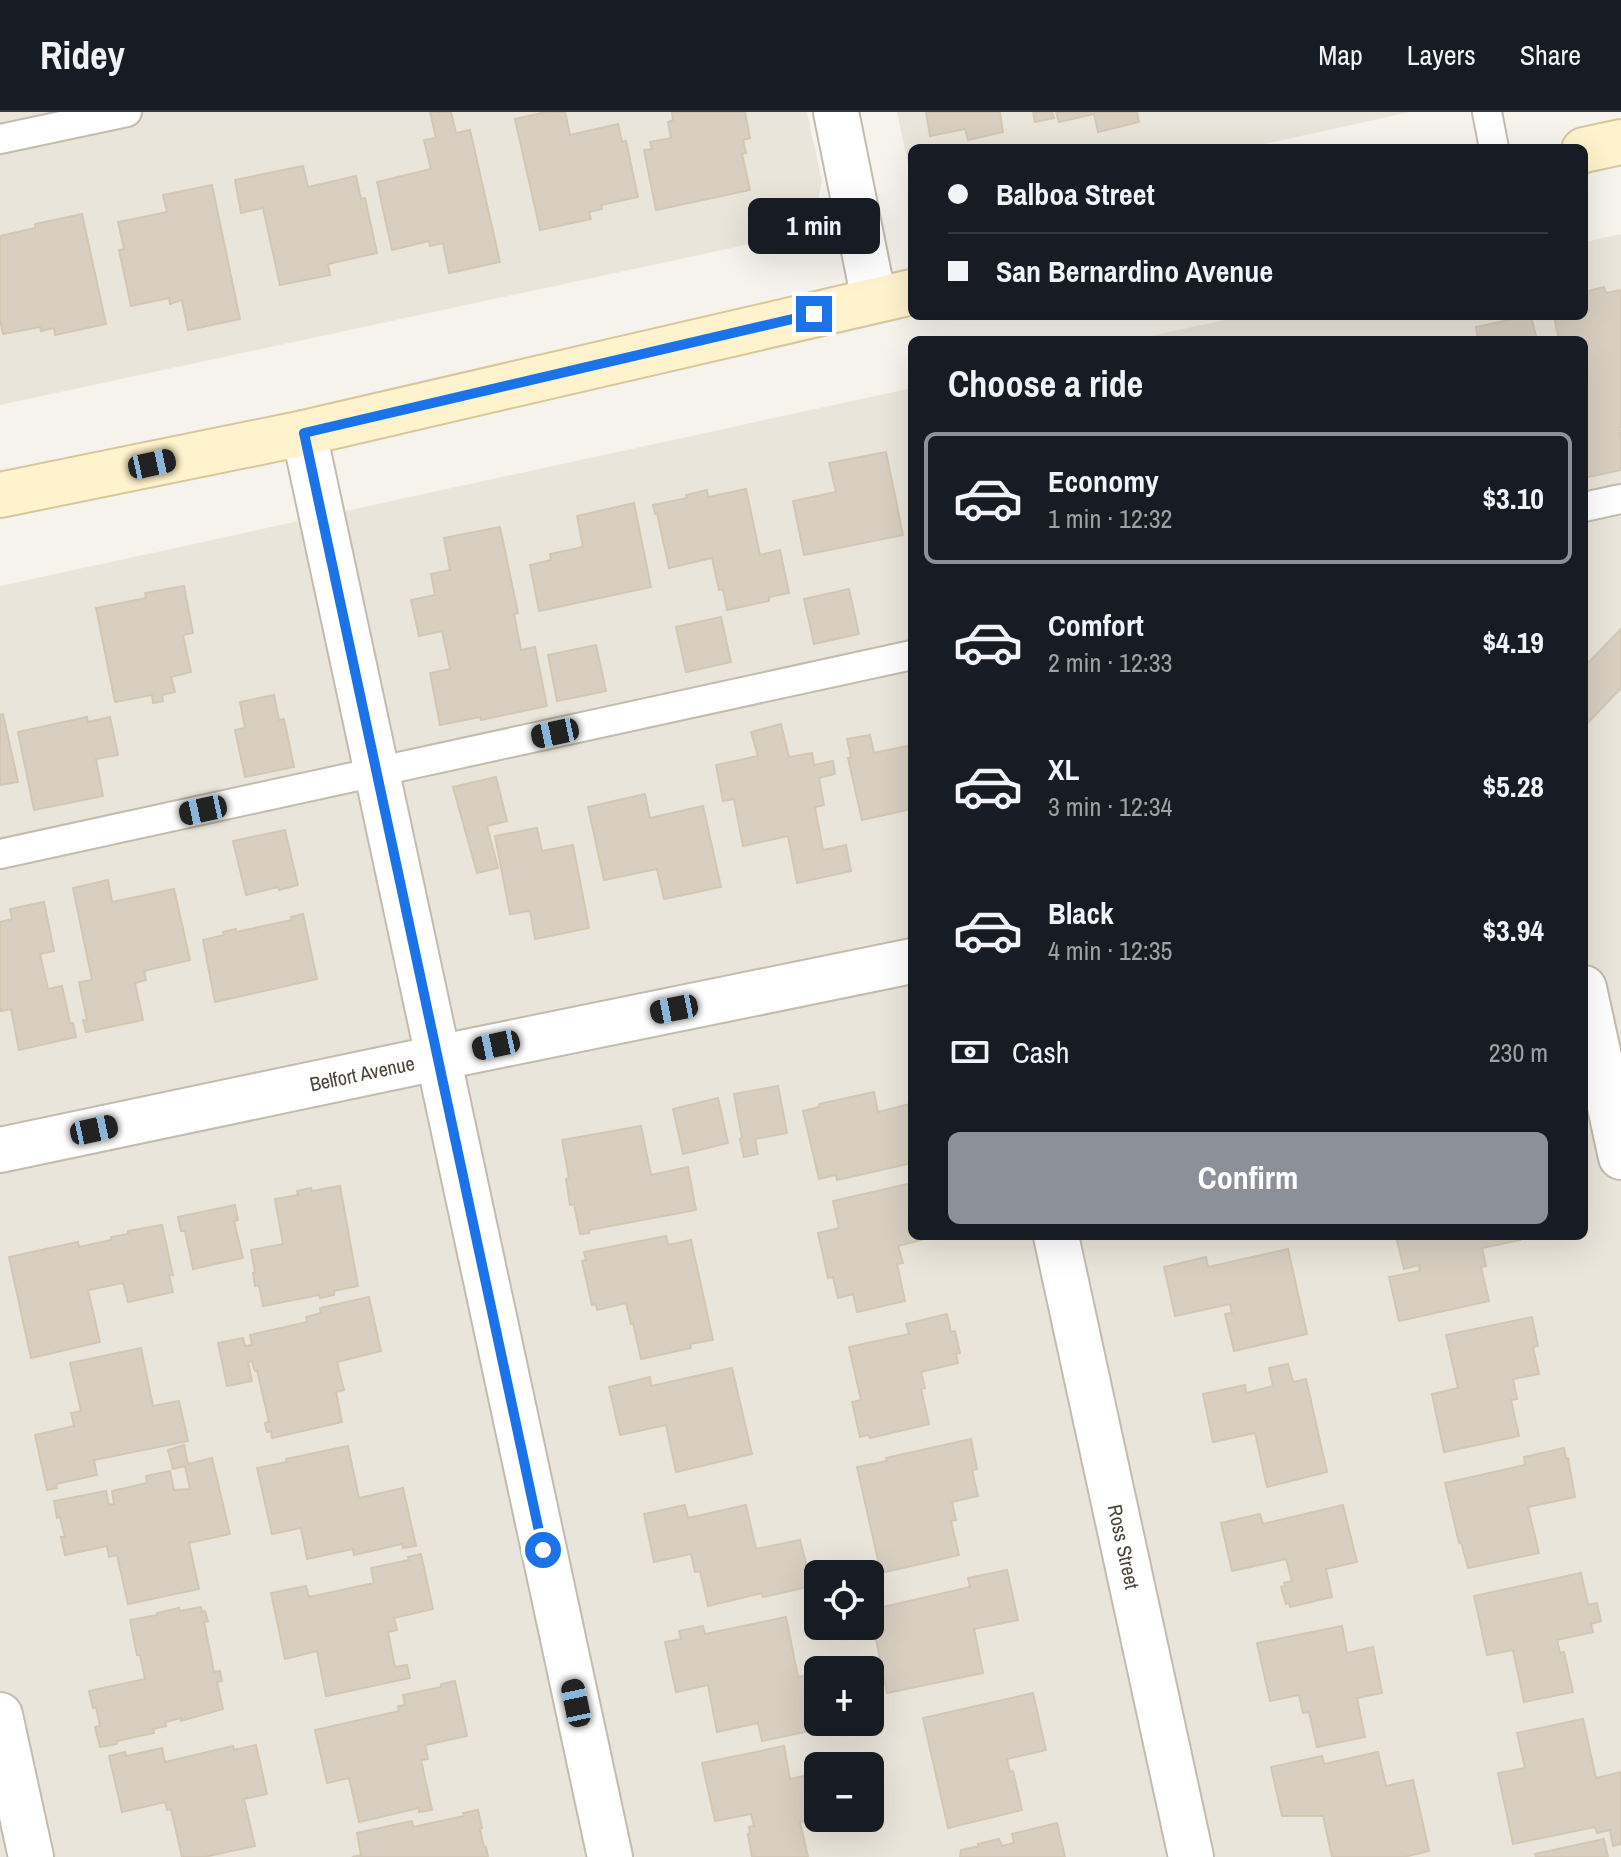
<!DOCTYPE html>
<meta charset="utf-8">
<style>
:root{--surface:#171b24;--page:#242831;--text:#f1f3f6;--muted:#9ea1a6;--line:#363941;--accent:#8c9099}
body{margin:0;font-family:"Archivo Narrow",sans-serif;background:var(--page);color:var(--text);height:100vh;display:flex;flex-direction:column;font-size:30px;white-space:nowrap}
*{box-sizing:border-box;margin:0}
p{font-size:26px;color:var(--muted)}
.icon{flex:none;width:44px;height:44px;fill:none;stroke:currentColor;stroke-width:2;stroke-linecap:round;stroke-linejoin:round}
.map{position:relative;flex:1;overflow:hidden}
.details{position:absolute;left:908px;top:224px;width:680px;height:904px;display:flex;flex-direction:column;background:var(--surface);border-radius:12px;box-shadow:0 8px 32px #0002}
.details>*{flex:none}
.banner{position:absolute;left:908px;top:32px;width:680px;height:176px;border-radius:12px;box-shadow:0 8px 32px #0002;display:grid;align-content:center;height:176px;padding:0 40px;background:var(--surface)}
.tools{position:absolute;left:804px;top:1448px;display:grid;gap:16px}
.tools a{display:grid;place-items:center;width:80px;height:80px;border-radius:12px;background:var(--surface);box-shadow:0 8px 32px #0002;font-size:40px}
.end{position:absolute;width:36px;height:36px;margin:-18px;border:10px solid #1a73e8;background:#fff;box-shadow:0 0 0 4px #fff}
.from{border-radius:50%}
.bubble{position:absolute;height:56px;border-radius:12px;background:var(--surface);box-shadow:0 8px 32px #0002;font-size:26px;font-weight:700;line-height:56px;text-align:center}
.car{position:absolute;width:24px;height:48px;margin:-24px -12px;border-radius:10px;box-shadow:0 0 6px 2px #0007;background:linear-gradient(#222 24%,#8ab4d8 0 40%,#222 0 76%,#8ab4d8 0 86%,#222 0)}
.banner b{display:flex;align-items:center;gap:28px;height:76px;font-size:30px}
.banner b+b{border-top:2px solid var(--line)}
.banner i{width:20px;height:20px;background:var(--text)}
ul{padding:0;list-style:none}
li{display:flex;align-items:center;gap:24px;height:132px;margin:0 16px 12px;padding:0 24px;border:4px solid transparent;border-radius:12px}
li div{flex:1}
li b{display:block;font-size:30px}
li em{font-style:normal;font-weight:700}
li.selected{border-color:var(--accent)}
li>.icon{width:72px;height:72px;stroke-width:1.5}
h2{padding:0 40px;font-size:36px;line-height:96px}
.pay{display:flex;align-items:center;gap:20px;height:88px;padding:0 40px;font-size:30px}
.pay p{margin-inline-start:auto}
.action{display:flex;gap:16px;margin-top:auto;padding:16px 40px}
.action a{flex:1;height:92px;border-radius:12px;background:var(--accent);color:#fff;font-size:32px;font-weight:700;line-height:92px;text-align:center}
header{display:flex;align-items:center;gap:48px;box-sizing:border-box;height:112px;padding:0 40px;background:var(--surface);border-bottom:2px solid var(--line)}
header strong{font-size:38px}
nav{display:flex;gap:44px;margin-inline-start:auto;font-size:28px}
.map>svg:first-child{display:block}
</style>
<header>
<strong>Ridey</strong>
<nav><a>Map</a><a>Layers</a><a>Share</a></nav>
</header>
<div class="map">
<svg width="1621" height="1745" viewBox="0 0 1621 1745">
<rect width="100%" height="100%" fill="#f6f3ec"/>
<g fill="#eae5da" fill-rule="evenodd">
<polygon points="0,0 807,0 822,69 811,119 0,293"/>
<polygon points="897,0 1410,0 1246,36 912,36 912,71"/>
<path d="M1621 122V1745H0V474L912 276V1124H1584V228H1132L1243 204H1584V130ZM818 1462H870V1514H818ZM818 1558H870V1610H818ZM818 1654H870V1706H818Z"/>
</g>
<g fill="#d8cfc1" stroke="#d3c7b4" stroke-width="2">
<polygon points="430,0 451,0 456,21 470,18 500,150 449,161 443,131 430,134 429,129 392,138 377,70 431,57 424,28 436,26"/>
<polygon points="546,0 565,0 570,23 618,12 622,30 626,29 638,85 601,93 602,97 589,100 591,107 540,118 515,7"/>
<polygon points="672,0 745,0 750,26 743,28 746,41 742,42 750,78 656,98 644,38 652,37 650,30 671,26 668,10 673,8"/>
<polygon points="926,0 1000,0 1003,20 968,28 965,17 930,24"/>
<polygon points="1033,0 1052,0 1054,6 1035,10"/>
<polygon points="1056,0 1137,0 1139,10 1098,20 1094,2 1059,10"/>
<polygon points="303,54 308,75 356,64 361,87 365,86 377,141 328,152 330,163 280,173 263,96 241,101 235,68"/>
<polygon points="212,73 240,207 188,218 182,188 170,192 169,186 131,194 119,138 124,137 118,110 167,100 163,83"/>
<polygon points="82,102 106,212 55,223 54,216 41,219 40,215 3,222 0,208 0,124 35,116 35,112"/>
<polygon points="1604,175 1606,181 1621,178 1621,315 1619,315 1621,326 1621,358 1584,366 1584,228 1559,228 1554,204 1584,204 1584,180"/>
<polygon points="1527,204 1531,204 1537,228 1478,228 1476,215"/>
<polygon points="886,340 903,423 804,443 793,389 836,380 829,351"/>
<polygon points="746,377 760,443 780,438 789,481 769,485 769,489 727,498 723,477 719,478 712,446 669,456 657,401 655,402 653,393 687,386 686,383 707,378 708,385"/>
<polygon points="634,391 651,475 539,499 530,453 551,448 550,442 583,435 577,404"/>
<polygon points="500,415 518,501 514,502 521,538 535,535 547,594 481,608 480,605 440,613 430,561 450,557 442,519 419,524 411,488 435,483 431,462 450,458 444,426"/>
<polygon points="184,474 193,521 183,523 191,560 171,565 175,580 162,583 163,589 153,591 152,583 115,590 96,496 146,486 145,481"/>
<polygon points="849,477 859,522 814,532 804,487"/>
<polygon points="721,505 731,550 686,560 676,515"/>
<polygon points="1621,517 1621,576 1584,615 1584,555"/>
<polygon points="596,533 606,579 557,589 548,543"/>
<polygon points="274,583 279,608 284,607 294,655 245,665 235,618 245,616 240,590"/>
<polygon points="3,602 18,670 0,673 0,603"/>
<polygon points="87,605 88,610 110,605 118,643 96,647 103,684 34,698 18,620"/>
<polygon points="781,612 789,645 812,641 814,653 833,649 835,662 819,666 824,693 815,695 823,738 846,733 851,759 797,771 788,724 743,734 734,687 723,689 716,653 758,644 751,620"/>
<polygon points="870,623 874,641 912,633 912,697 862,708 848,646 851,645 847,627"/>
<polygon points="496,665 507,709 487,714 498,756 477,761 453,675"/>
<polygon points="645,682 650,706 703,694 721,775 664,787 657,757 604,768 588,695"/>
<polygon points="537,716 542,739 573,733 589,816 535,827 530,799 510,802 495,724"/>
<polygon points="285,718 298,773 279,778 278,775 246,783 233,729"/>
<polygon points="108,768 112,790 174,777 190,848 144,859 146,868 135,871 143,908 86,920 83,908 87,908 79,870 92,868 73,776"/>
<polygon points="44,790 54,839 40,842 48,877 62,874 70,911 73,911 76,925 19,938 11,897 1,899 0,895 0,810 12,807 10,797"/>
<polygon points="303,802 317,867 215,890 203,828 224,823 223,820 236,817 236,820 292,808 291,805"/>
<polygon points="778,974 787,1021 755,1027 758,1042 744,1045 740,1027 742,1026 734,982"/>
<polygon points="874,980 878,1000 910,992 912,1003 912,1051 837,1068 836,1063 819,1067 803,999 819,995 819,992"/>
<polygon points="718,986 728,1031 683,1042 673,997"/>
<polygon points="641,1014 651,1063 688,1055 696,1098 589,1118 589,1121 580,1122 574,1092 570,1093 566,1067 569,1066 562,1028"/>
<polygon points="912,1071 912,1124 927,1124 928,1126 898,1134 903,1151 897,1152 905,1189 857,1200 853,1182 838,1186 833,1165 828,1166 818,1121 839,1116 833,1089"/>
<polygon points="340,1074 358,1174 334,1179 334,1183 320,1186 319,1183 263,1194 259,1173 255,1174 253,1161 255,1161 251,1138 283,1132 275,1087 298,1083 297,1079 311,1076 312,1079"/>
<polygon points="235,1093 238,1108 234,1109 243,1146 193,1157 185,1119 181,1119 178,1105"/>
<polygon points="162,1113 173,1163 169,1163 173,1180 128,1190 123,1171 88,1178 100,1230 31,1246 9,1145 78,1130 79,1135 111,1128 111,1125 128,1122 128,1119"/>
<polygon points="666,1124 668,1133 691,1128 713,1228 690,1232 691,1236 641,1247 633,1211 631,1212 626,1191 597,1198 596,1192 592,1193 582,1149 586,1148 584,1140"/>
<polygon points="1396,1124 1518,1124 1520,1128 1482,1136 1486,1154 1481,1155 1489,1189 1399,1209 1389,1165 1420,1159 1419,1153 1404,1157"/>
<polygon points="1288,1137 1307,1222 1234,1239 1225,1202 1232,1201 1230,1192 1175,1204 1164,1155 1206,1145 1208,1155"/>
<polygon points="369,1185 381,1239 337,1250 344,1278 336,1280 342,1310 272,1326 271,1319 267,1320 265,1311 269,1310 257,1258 255,1259 252,1249 248,1250 252,1269 227,1274 218,1231 243,1226 245,1234 252,1233 250,1223 307,1210 306,1205 321,1201 320,1196"/>
<polygon points="947,1202 951,1220 955,1219 960,1241 956,1242 958,1251 921,1260 925,1276 921,1277 929,1312 870,1326 868,1323 860,1325 852,1290 861,1288 849,1235 909,1222 906,1212"/>
<polygon points="1532,1205 1538,1234 1533,1235 1539,1262 1513,1267 1517,1287 1511,1288 1519,1324 1444,1340 1432,1282 1458,1276 1446,1223"/>
<polygon points="141,1236 153,1294 179,1289 188,1329 94,1348 97,1363 56,1372 57,1376 47,1378 35,1323 74,1314 71,1301 81,1299 70,1251"/>
<polygon points="1288,1252 1293,1270 1306,1267 1327,1360 1267,1375 1255,1321 1213,1330 1203,1282 1245,1273 1246,1281 1273,1274 1269,1256"/>
<polygon points="732,1256 752,1342 676,1360 666,1313 620,1323 609,1275 650,1265 651,1274"/>
<polygon points="971,1327 977,1357 972,1358 978,1384 952,1390 956,1408 951,1409 959,1443 881,1461 857,1355 887,1349 886,1346"/>
<polygon points="184,1333 188,1352 212,1346 230,1422 189,1431 199,1477 128,1492 117,1443 109,1445 107,1434 65,1443 61,1425 65,1425 60,1405 57,1406 54,1389 106,1379 109,1393 114,1392 112,1379 147,1371 146,1364 170,1359 174,1378 190,1377 185,1354 173,1357 168,1338"/>
<polygon points="348,1334 359,1386 403,1376 416,1434 403,1436 402,1432 354,1443 353,1437 307,1447 301,1416 272,1422 257,1356 287,1350 286,1347"/>
<polygon points="1564,1336 1566,1346 1568,1346 1575,1385 1528,1395 1539,1441 1468,1456 1461,1430 1459,1431 1445,1371 1525,1353 1524,1345"/>
<polygon points="685,1393 688,1406 746,1393 756,1437 800,1428 812,1474 763,1485 762,1481 708,1494 700,1459 695,1460 691,1442 654,1450 644,1402"/>
<polygon points="1343,1393 1357,1450 1326,1457 1332,1485 1290,1495 1289,1491 1286,1492 1281,1475 1285,1474 1284,1471 1292,1469 1286,1447 1232,1459 1221,1411 1260,1402 1263,1412"/>
<polygon points="421,1442 433,1497 394,1506 397,1518 388,1520 395,1555 407,1553 410,1566 326,1584 317,1539 285,1547 271,1481 306,1474 309,1485 374,1471 371,1456 409,1448 408,1445"/>
<polygon points="1007,1458 1018,1508 974,1517 983,1561 887,1581 870,1498 970,1475 968,1466"/>
<polygon points="1581,1461 1588,1493 1597,1491 1601,1509 1591,1512 1593,1520 1557,1528 1560,1541 1564,1540 1573,1580 1524,1590 1513,1538 1487,1543 1474,1484"/>
<polygon points="201,1495 202,1500 205,1499 208,1509 204,1510 214,1560 220,1559 222,1569 217,1570 223,1597 181,1609 181,1606 165,1610 166,1614 153,1617 154,1621 117,1629 117,1632 100,1635 95,1615 100,1614 96,1595 93,1596 89,1579 145,1567 140,1543 137,1543 130,1508 157,1503 157,1501 179,1496 180,1499"/>
<polygon points="786,1505 798,1565 818,1560 818,1610 847,1611 762,1629 758,1611 717,1620 708,1573 676,1580 665,1530 681,1527 679,1519 703,1514 705,1522"/>
<polygon points="1342,1514 1347,1541 1373,1535 1382,1581 1357,1586 1365,1625 1317,1635 1309,1600 1303,1601 1299,1583 1270,1589 1257,1531"/>
<polygon points="455,1569 467,1624 425,1633 428,1647 421,1648 432,1698 419,1700 419,1696 359,1710 349,1666 327,1671 315,1618 399,1599 398,1594 405,1593 403,1583 441,1575 441,1572"/>
<polygon points="1033,1581 1046,1638 1007,1647 1010,1660 1013,1659 1022,1698 948,1716 923,1606"/>
<polygon points="1583,1607 1596,1666 1621,1660 1621,1732 1613,1734 1610,1718 1597,1721 1595,1715 1513,1732 1498,1661 1525,1656 1517,1621"/>
<polygon points="256,1633 267,1682 244,1687 255,1734 204,1745 182,1745 171,1697 167,1698 165,1690 122,1700 109,1644 125,1640 126,1644 162,1636 165,1650 233,1634 234,1638"/>
<polygon points="784,1634 790,1667 814,1662 818,1683 818,1706 800,1710 808,1745 752,1745 748,1722 750,1721 749,1715 754,1714 751,1702 715,1709 702,1651"/>
<polygon points="1378,1640 1386,1674 1413,1668 1429,1739 1404,1745 1332,1745 1323,1704 1282,1704 1271,1655 1322,1644 1324,1652"/>
<polygon points="478,1698 482,1716 480,1717 484,1735 486,1735 488,1745 352,1745 361,1743 357,1721 412,1709 413,1715 464,1704 463,1701"/>
<polygon points="1057,1711 1065,1745 960,1745 961,1738 979,1734 978,1732 999,1727 1002,1734 1014,1731 1012,1722"/>
<polygon points="1604,1727 1608,1745 1536,1745 1535,1742"/>
</g>
<g fill="none" stroke-linecap="round" stroke-linejoin="round">
<g stroke="#c2bbae" stroke-width="32">
<g id="lane">
<polyline points="1487,0 1494,36"/>
<polyline points="0,27 127,0"/>
<polyline points="1584,395 1621,387"/>
<polyline points="0,742 912,543"/>
</g>
</g>
<g stroke="#c2bbae" stroke-width="48">
<g id="street">
<polyline points="836,0 874,188"/>
<polyline points="304,321 610,1745"/>
<polyline points="1584,876 1621,1045"/>
<path id="s1" d="M0 1038 437 946 912 849"/>
<path id="s2" d="M1056 1124 1191 1745"/>
<polyline points="0,1603 31,1745"/>
</g>
</g>
<g stroke="#d6c79b" stroke-width="48">
<g id="secondary">
<polyline points="1584,38 1621,30"/>
<polyline points="0,383 304,321 912,180"/>
</g>
</g>
<use href="#lane" stroke="#fff" stroke-width="28"/>
<use href="#street" stroke="#fff" stroke-width="44"/>
<use href="#secondary" stroke="#fff3cd" stroke-width="44"/>
</g>
<g fill="none" stroke-linecap="round" stroke-linejoin="round">
<polyline stroke="#1a73e8" stroke-width="10" points="543,1438 304,321 814,202"/>
</g>
<g text-anchor="middle" stroke-width="7" stroke-linejoin="round" paint-order="stroke">
<g font-size="20" fill="#4b4439" stroke="#fff">
<text dy="7" stroke="none"><textPath href="#s1" startOffset="370">Belfort Avenue</textPath></text>
<text dy="7" stroke="none"><textPath href="#s2" startOffset="318">Ross Street</textPath></text>
</g>
</g>
</svg>
<div class="tools">
<a><svg class="icon" aria-label="locate" viewBox="0 0 24 24"><circle cx="12" cy="12" r="6"/><path d="M12 2v4M12 18v4M2 12h4M18 12h4"/></svg></a>
<a>+</a>
<a>−</a>
</div>
<i class="end from" style="left:543px;top:1438px"></i>
<i class="end" style="left:814px;top:202px"></i>
<div class="bubble" style="left:748px;top:86px;width:132px">1 min</div>
<i class="car" style="left:152px;top:352px;rotate:78deg"></i>
<i class="car" style="left:555px;top:621px;rotate:258deg"></i>
<i class="car" style="left:203px;top:698px;rotate:258deg"></i>
<i class="car" style="left:674px;top:897px;rotate:259deg"></i>
<i class="car" style="left:496px;top:933px;rotate:258deg"></i>
<i class="car" style="left:94px;top:1018px;rotate:78deg"></i>
<i class="car" style="left:576px;top:1591px;rotate:348deg"></i>
<div class="banner">
<b><i class="from"></i>Balboa Street</b>
<b><i></i>San Bernardino Avenue</b>
</div>
<section class="details">
<h2>Choose a ride</h2>
<ul>
<li class="selected"><svg class="icon" aria-label="car" viewBox="0 0 24 24"><path d="M5 17H2v-5l4-1 3-4h7l3 4 3 1v5h-3M9 17h6M6 11h13"/><circle cx="7" cy="17" r="2"/><circle cx="17" cy="17" r="2"/></svg><div><b>Economy</b><p>1 min · 12:32</p></div><em>$3.10</em></li>
<li><svg class="icon" aria-label="car" viewBox="0 0 24 24"><path d="M5 17H2v-5l4-1 3-4h7l3 4 3 1v5h-3M9 17h6M6 11h13"/><circle cx="7" cy="17" r="2"/><circle cx="17" cy="17" r="2"/></svg><div><b>Comfort</b><p>2 min · 12:33</p></div><em>$4.19</em></li>
<li><svg class="icon" aria-label="car" viewBox="0 0 24 24"><path d="M5 17H2v-5l4-1 3-4h7l3 4 3 1v5h-3M9 17h6M6 11h13"/><circle cx="7" cy="17" r="2"/><circle cx="17" cy="17" r="2"/></svg><div><b>XL</b><p>3 min · 12:34</p></div><em>$5.28</em></li>
<li><svg class="icon" aria-label="car" viewBox="0 0 24 24"><path d="M5 17H2v-5l4-1 3-4h7l3 4 3 1v5h-3M9 17h6M6 11h13"/><circle cx="7" cy="17" r="2"/><circle cx="17" cy="17" r="2"/></svg><div><b>Black</b><p>4 min · 12:35</p></div><em>$3.94</em></li>
</ul>
<div class="pay"><svg class="icon" aria-label="cash" viewBox="0 0 24 24"><path d="M3 7h18v10H3z"/><circle cx="12" cy="12" r="2"/></svg>Cash<p>230 m</p></div>
<div class="action"><a>Confirm</a></div>
</section>
</div>
